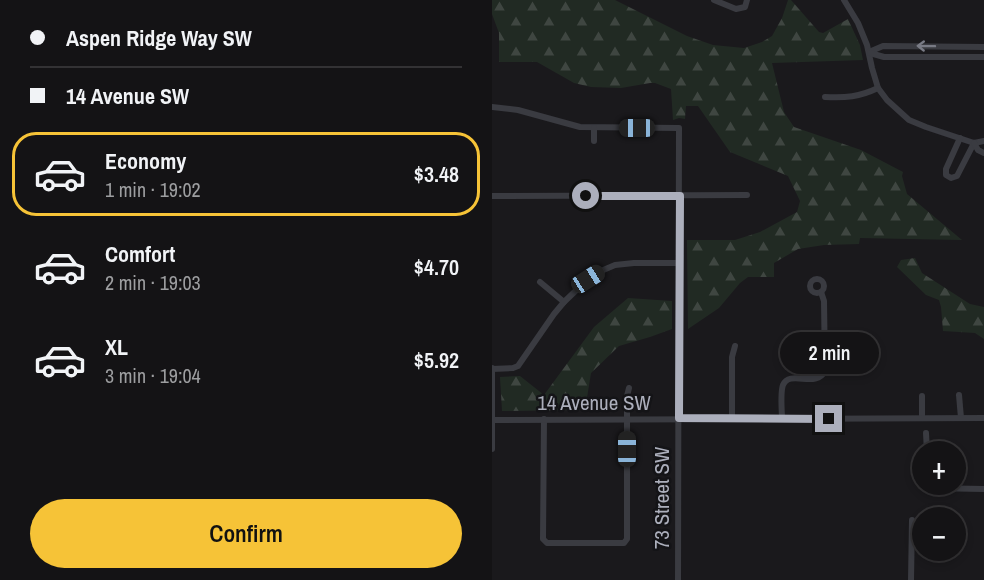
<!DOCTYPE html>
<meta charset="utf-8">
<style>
:root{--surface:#141315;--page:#1d1c1e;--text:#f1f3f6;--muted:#9d9ea0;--line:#333234;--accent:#f6c337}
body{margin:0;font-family:"Archivo Narrow",sans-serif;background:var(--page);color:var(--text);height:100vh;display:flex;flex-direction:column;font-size:22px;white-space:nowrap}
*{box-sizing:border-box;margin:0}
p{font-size:20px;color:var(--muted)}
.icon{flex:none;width:33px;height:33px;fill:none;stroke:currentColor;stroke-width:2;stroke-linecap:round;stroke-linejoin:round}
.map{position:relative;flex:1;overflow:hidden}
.drawer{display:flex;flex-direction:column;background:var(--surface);width:492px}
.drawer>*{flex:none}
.banner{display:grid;align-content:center;height:132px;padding:0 30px;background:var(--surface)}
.fabs{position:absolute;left:420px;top:441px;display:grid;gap:12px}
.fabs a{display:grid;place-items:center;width:54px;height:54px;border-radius:50%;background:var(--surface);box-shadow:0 3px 9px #0003,0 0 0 2px var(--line);font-size:30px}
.end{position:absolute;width:27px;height:27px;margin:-14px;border:8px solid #acafbc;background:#111;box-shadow:0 0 0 3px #111}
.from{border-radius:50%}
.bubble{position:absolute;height:42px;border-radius:21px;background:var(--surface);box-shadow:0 3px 9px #0003,0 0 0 2px var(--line);font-size:20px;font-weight:600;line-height:42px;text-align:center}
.car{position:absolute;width:18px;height:36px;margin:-18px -9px;border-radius:8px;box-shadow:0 0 4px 2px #0007;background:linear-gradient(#222 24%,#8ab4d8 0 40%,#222 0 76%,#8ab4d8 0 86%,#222 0)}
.banner b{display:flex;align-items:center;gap:21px;height:57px;font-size:22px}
.banner b+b{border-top:2px solid var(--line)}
.banner i{width:15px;height:15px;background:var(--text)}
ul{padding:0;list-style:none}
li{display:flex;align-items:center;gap:18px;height:84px;margin:0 12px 9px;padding:0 18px;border:3px solid transparent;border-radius:24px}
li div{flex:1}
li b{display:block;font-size:22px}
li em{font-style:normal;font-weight:600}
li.current{border-color:var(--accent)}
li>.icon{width:54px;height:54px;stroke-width:1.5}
.cta{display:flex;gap:12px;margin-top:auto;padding:12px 30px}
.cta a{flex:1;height:69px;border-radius:36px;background:var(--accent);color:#111;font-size:24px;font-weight:600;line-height:69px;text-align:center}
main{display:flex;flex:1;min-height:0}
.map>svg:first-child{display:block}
</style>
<main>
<section class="drawer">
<div class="banner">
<b><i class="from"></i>Aspen Ridge Way SW</b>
<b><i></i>14 Avenue SW</b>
</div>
<ul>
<li class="current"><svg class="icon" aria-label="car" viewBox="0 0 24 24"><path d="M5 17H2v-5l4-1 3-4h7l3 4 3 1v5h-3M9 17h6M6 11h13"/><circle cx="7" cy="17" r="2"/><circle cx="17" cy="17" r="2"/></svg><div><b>Economy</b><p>1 min · 19:02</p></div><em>$3.48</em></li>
<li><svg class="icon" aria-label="car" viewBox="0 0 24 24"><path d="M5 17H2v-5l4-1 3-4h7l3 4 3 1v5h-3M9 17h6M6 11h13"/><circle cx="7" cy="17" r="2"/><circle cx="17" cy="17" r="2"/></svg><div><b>Comfort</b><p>2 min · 19:03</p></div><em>$4.70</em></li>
<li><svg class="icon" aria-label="car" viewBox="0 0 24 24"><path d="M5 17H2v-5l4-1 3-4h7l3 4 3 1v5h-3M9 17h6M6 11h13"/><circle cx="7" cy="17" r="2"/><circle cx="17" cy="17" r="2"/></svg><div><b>XL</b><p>3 min · 19:04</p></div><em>$5.92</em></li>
</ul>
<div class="cta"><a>Confirm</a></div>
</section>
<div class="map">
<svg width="492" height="580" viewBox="0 0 492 580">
<defs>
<pattern id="forest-firs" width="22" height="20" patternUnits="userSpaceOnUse" patternTransform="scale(1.5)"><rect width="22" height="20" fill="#212a23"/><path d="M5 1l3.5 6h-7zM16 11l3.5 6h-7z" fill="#3f4641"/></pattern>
</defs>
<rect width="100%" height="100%" fill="#1a191c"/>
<g fill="url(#forest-firs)">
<polygon points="0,0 123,0 195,36 221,45 252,48 270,42 280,36 290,18 296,0 299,0 327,32 331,33 356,19 368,45 371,60 280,63 292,112 302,127 369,150 411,172 410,176 415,194 470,240 368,238 367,244 332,245 306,249 282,263 282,277 256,277 248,283 227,308 196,329 195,240 243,240 268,232 305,212 308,201 296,176 238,152 206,106 194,106 193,119 187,118 181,120 179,89 163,83 158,83 129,88 99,87 82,83 45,62 7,62 7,33 0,14"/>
<polygon points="423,258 430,273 478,304 492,307 492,339 483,333 451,331 449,307 447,300 434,295 405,267 409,260"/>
<polygon points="136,298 180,301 180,329 158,337 127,346 99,373 93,410 10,411 8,377 28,376 52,395 102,327"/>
</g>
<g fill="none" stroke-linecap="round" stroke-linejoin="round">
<g stroke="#3a3b41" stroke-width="6">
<polyline points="222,0 244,9 253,7 255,0"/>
<polyline points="352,0 366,23 375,45 380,68 386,88 395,100 417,120 434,127 482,143 492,141"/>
<polyline points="377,52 391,46 492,47"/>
<polyline points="378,53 392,57 492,57"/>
<path d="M333 97C354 98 367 97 386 88"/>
<polyline points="0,107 26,110 88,127 187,128 186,580"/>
<polyline points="468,138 454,169 454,175 459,178 465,176 482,143"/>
<polyline points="102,141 102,128"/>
<polyline points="482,143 486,150 492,153"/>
<polyline points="0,196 255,195"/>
<circle cx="325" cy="286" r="7"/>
<polyline points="48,282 72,302"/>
<polyline points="0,368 0,449"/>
<polyline points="0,369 21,368 26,366 62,314 72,302 96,279 109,271 123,265 142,263 188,263"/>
<polyline points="467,395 469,418"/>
<polyline points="430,396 430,418"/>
<polyline points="52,419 51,539 55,543 132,543 135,539 135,396 137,388"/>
<polyline points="240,419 240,357 243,346"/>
<path d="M290 419C290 411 288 393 291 385 298 369 324 389 333 371L332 301 329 292"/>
<polyline points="0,420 492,418"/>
<polyline points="434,433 435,452"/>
<polyline points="436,484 436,488 492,489"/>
<polyline points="419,580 420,520"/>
</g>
</g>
<defs><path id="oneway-shaft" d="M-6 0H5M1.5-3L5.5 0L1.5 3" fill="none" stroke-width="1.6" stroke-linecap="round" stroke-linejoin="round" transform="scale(1.5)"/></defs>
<use stroke="#797b85" href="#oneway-shaft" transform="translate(434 46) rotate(-179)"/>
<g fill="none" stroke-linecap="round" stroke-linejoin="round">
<polyline stroke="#acafbc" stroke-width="8" points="94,196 188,196 187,418 337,419"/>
</g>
<g text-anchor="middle" stroke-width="5" stroke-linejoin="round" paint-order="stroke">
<g font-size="21" fill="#acafbc" stroke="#141417">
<text x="102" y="410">14 Avenue SW</text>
<text transform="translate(170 498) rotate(-90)" y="7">73 Street SW</text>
</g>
</g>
</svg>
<div class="fabs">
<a>+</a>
<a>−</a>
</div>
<i class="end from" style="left:94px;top:196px"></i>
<i class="end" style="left:337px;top:419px"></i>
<div class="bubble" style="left:288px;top:332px;width:99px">2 min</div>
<i class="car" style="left:145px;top:128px;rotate:270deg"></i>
<i class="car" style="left:96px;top:279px;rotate:58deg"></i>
<i class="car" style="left:135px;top:449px;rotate:0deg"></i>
</div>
</main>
